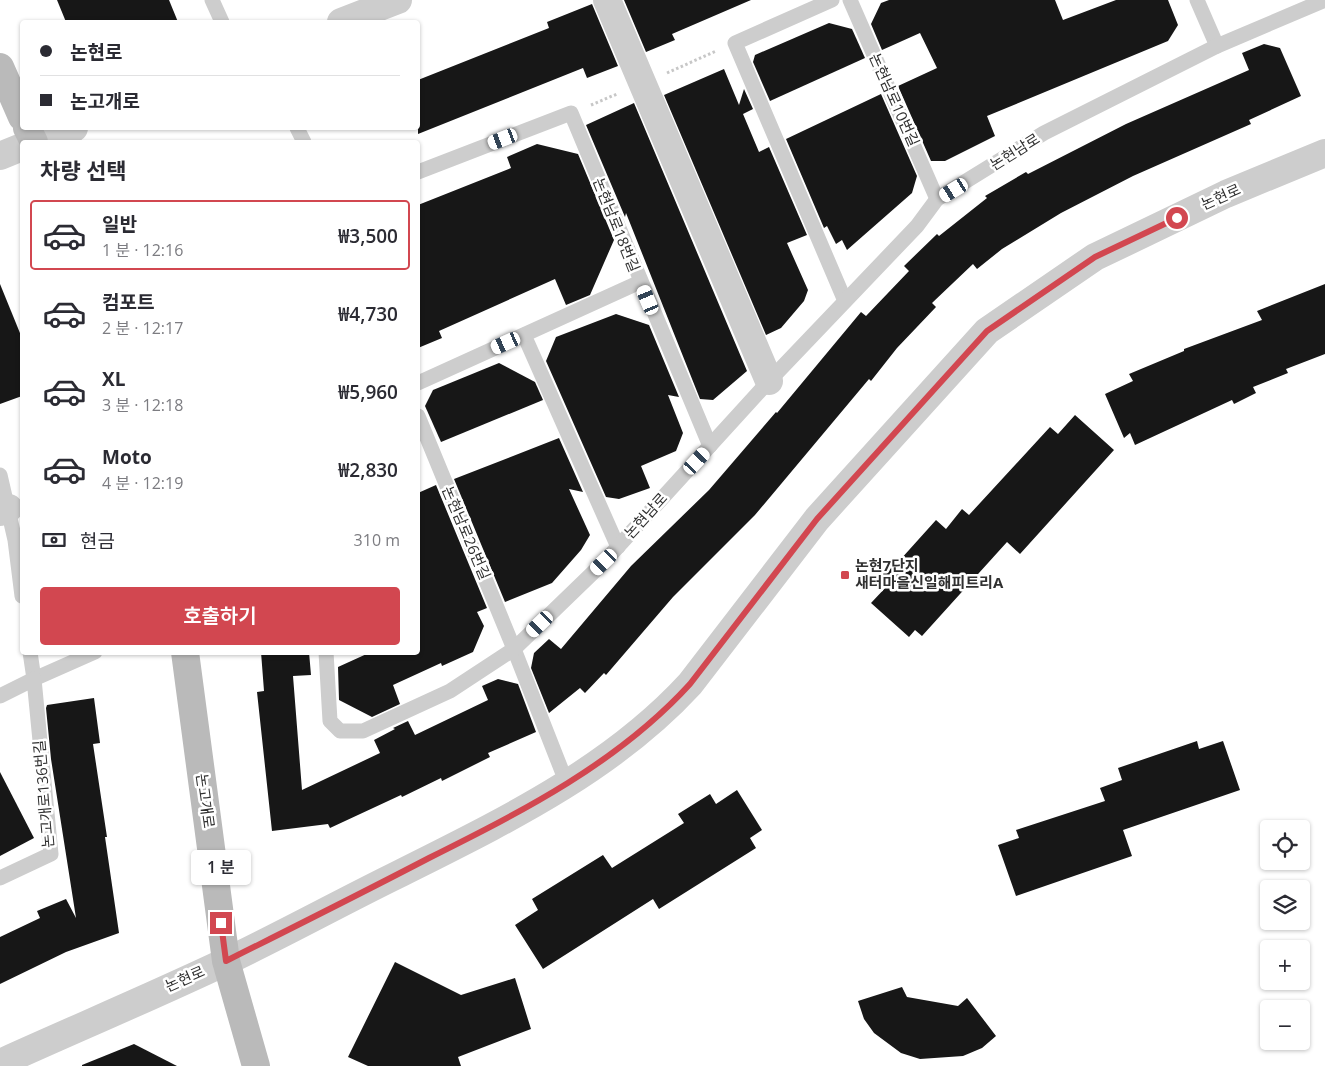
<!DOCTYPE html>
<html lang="ko">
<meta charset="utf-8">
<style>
:root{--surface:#fff;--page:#f2f2f3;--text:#2b2b33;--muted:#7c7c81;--line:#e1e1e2;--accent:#d24750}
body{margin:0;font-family:"Open Sans","Noto Sans KR",sans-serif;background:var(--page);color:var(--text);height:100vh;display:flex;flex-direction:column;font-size:19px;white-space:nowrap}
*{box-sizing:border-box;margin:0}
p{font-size:16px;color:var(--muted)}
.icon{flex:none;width:28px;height:28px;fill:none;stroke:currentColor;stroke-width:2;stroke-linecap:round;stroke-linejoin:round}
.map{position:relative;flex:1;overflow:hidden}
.drawer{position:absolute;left:20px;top:140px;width:400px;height:515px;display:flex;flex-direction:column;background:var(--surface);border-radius:5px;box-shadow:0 1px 4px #0004}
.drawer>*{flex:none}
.guide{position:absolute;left:20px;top:20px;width:400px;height:110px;border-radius:5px;box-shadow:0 1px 4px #0004;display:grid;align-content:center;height:110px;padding:0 20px;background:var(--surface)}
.controls{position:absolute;left:1260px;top:820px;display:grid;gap:10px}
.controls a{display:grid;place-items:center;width:50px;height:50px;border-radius:5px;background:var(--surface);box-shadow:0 1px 4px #0004;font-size:25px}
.end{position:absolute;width:22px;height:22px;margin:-11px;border:6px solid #d24750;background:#fff;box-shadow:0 0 0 2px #fff}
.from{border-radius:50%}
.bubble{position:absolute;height:35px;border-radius:5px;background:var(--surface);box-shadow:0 1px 4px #0004;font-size:16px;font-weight:600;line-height:35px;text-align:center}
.car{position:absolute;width:15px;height:30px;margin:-15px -8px;border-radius:6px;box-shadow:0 0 4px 1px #0007;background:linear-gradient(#fff 24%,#345 0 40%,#fff 0 76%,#345 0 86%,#fff 0)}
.guide b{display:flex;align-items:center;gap:18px;height:48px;font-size:19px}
.guide b+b{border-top:1px solid var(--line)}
.guide i{width:12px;height:12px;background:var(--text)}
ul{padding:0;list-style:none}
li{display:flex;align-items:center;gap:15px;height:70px;margin:0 10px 8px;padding:0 10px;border:2px solid transparent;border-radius:5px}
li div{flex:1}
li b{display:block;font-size:19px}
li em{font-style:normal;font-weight:600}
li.on{border-color:var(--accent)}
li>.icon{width:45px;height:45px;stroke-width:1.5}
h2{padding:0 20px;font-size:22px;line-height:60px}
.pay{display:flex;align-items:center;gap:12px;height:55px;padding:0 20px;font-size:19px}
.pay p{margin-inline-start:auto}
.action{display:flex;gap:10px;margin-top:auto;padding:10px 20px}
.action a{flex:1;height:58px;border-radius:5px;background:var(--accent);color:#fff;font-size:20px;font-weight:600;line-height:58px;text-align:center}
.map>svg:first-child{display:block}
</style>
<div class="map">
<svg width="1325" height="1066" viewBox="0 0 1325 1066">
<rect width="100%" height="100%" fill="#fff"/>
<g fill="#171717">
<polygon points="57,0 169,0 178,22 66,22"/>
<polygon points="624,0 751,0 672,34 675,40 646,52"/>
<polygon points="889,0 1055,0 1063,20 1116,0 1168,0 1178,25 1168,41 987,116 995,136 945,161 931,161 898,86 937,68 920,33 882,50 871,24 881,3"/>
<polygon points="592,4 618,66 587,78 583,68 418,134 418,80 549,28 547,22"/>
<polygon points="829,23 852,29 865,58 770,101 753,62 755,55"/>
<polygon points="1264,44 1280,48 1301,96 1249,120 1251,124 1133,176 1061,213 1002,249 977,269 973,264 932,303 936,307 897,348 871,381 869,379 755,515 673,597 606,675 604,673 585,693 580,688 549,713 531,668 534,653 549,639 561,649 631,566 709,490 776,412 777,413 861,312 866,316 909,271 904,266 937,234 939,236 987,198 985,196 1026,172 1028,174 1126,124 1249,70 1242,53"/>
<polygon points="724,69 739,105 744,89 753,109 743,114 759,152 769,147 807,235 787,243 808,290 804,301 781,328 766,335 664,95"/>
<polygon points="881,94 917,176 912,193 847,250 842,240 836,244 827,226 824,228 786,139"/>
<polygon points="634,103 747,371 713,400 700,399 626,213 625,217 586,125"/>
<polygon points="537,144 578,154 614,240 590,295 566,305 555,279 439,331 442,338 418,348 418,205 511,168 507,157"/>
<polygon points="0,284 22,338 22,396 0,404"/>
<polygon points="1325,284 1325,354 1286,369 1288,373 1253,387 1256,393 1234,404 1232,400 1135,445 1130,433 1124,438 1105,394 1133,381 1129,374 1184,351 1184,349 1262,320 1257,311"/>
<polygon points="616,314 649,325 679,397 668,395 683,433 676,451 641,466 650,488 619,499 606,497 546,361 556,337"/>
<polygon points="499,363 535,382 543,400 441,442 425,406 433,390"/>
<polygon points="1075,415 1114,450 1020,554 1007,542 922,636 915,630 909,637 871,603 887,586 878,577 895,557 900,560 936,520 946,529 962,509 969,515 1050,427 1058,434"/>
<polygon points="559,438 583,492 569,489 590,535 581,550 552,583 505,602 454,479"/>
<polygon points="436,485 487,608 477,612 484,626 473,652 442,666 441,663 393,685 400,704 372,717 339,700 338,667 371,652 418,652 418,493"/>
<polygon points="261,652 309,652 311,675 293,676 302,790 380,753 374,740 395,729 393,728 408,721 415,735 488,700 482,686 498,679 518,684 536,732 488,753 490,757 442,781 441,778 402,797 401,795 330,828 328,824 272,831 257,692 264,691"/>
<polygon points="94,698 100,743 93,744 107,837 105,837 119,933 66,952 0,984 0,937 40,918 37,911 66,899 76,918 51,759 46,708 47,705"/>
<polygon points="1197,741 1199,749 1223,741 1240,790 1123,830 1132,856 1016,896 998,845 1019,838 1016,830 1105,801 1100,788 1122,780 1118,768"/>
<polygon points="0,772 34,838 0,856"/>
<polygon points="737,790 762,830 750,838 756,848 659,909 653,899 543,969 515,925 538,910 532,899 603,855 612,868 684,823 678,814 710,794 716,804"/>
<polygon points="395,962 461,995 515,978 531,1029 458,1057 461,1066 368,1066 348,1057"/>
<polygon points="902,987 907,997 958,1006 967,998 996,1036 982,1048 963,1056 920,1059 901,1053 874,1033 864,1019 858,1001"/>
<polygon points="134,1044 177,1066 82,1066 82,1065"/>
</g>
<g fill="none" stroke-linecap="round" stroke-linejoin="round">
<g stroke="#c7c7c7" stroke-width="3" stroke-dasharray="2.5 2.5" stroke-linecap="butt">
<polyline points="667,73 716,51"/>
<polyline points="591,105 617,94"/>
</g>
<g stroke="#cdcdcd" stroke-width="15">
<polyline points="212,0 222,22"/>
<polyline points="832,0 735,43 845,301"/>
<polyline points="850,0 937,199"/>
<polyline points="1197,0 1217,46"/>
<polyline points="297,128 304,142"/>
<polyline points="418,172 571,113 710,446"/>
<polyline points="524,335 618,547"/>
<polyline points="418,383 640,282"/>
<polyline points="418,416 514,649 567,784"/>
<polyline points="0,475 15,540 22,596"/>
<polyline points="30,652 34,679 95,652"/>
<polyline points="326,652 330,721 340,731 363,731 450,691 514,649 604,562 769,381 917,226 937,199 1044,133 1217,46 1325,0"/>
<polyline points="0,696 34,679 51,854 0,878"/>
</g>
<g stroke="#cdcdcd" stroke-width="28">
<polyline points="607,0 769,381"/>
<polyline points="341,22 398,0"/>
<polyline points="35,142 74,128"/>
<polyline points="0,156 22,147"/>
<polyline points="0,512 9,508"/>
<path d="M0 1063C75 1029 151 997 225 962 282 935 338 904 395 876 500 823 609 772 690 684L817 519 987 331 1095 257 1226 194 1325 153"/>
</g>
<g stroke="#bababa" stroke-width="28">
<polyline points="0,67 22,117"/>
<polyline points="27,128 34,142"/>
<polyline points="185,652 226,961 256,1066"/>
</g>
</g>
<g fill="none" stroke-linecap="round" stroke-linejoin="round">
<path stroke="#d24750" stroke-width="6" d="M221 923 226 961C294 927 362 893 429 858 523 811 618 763 690 684L817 519 987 331 1095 257 1177 218"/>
</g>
<rect fill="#d24750" stroke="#fff" stroke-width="2" x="840" y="570" width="10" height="10" rx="2.5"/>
<g text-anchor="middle" stroke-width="5" stroke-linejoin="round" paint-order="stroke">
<g font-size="15" fill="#303030" stroke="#fff">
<text transform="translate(894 100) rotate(66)" y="5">논현남로10번길</text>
<text transform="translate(1015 152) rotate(-32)" y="5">논현남로</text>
<text transform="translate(1221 197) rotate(-24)" y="5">논현로</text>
<text transform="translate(616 225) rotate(68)" y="5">논현남로18번길</text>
<text transform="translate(646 516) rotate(-48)" y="5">논현남로</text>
<text transform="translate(466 533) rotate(67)" y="5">논현남로26번길</text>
<text transform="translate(44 794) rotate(-95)" y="5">논고개로136번길</text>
<text transform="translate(205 801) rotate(82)" y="5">논고개로</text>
<text transform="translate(185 979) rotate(-24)" y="5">논현로</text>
</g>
<g font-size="15" font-weight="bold" fill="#303030" stroke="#fff" text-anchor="start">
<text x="855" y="571">논현7단지<tspan x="855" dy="17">새터마을신일해피트리A</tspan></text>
</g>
</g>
</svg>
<div class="controls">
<a><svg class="icon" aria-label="locate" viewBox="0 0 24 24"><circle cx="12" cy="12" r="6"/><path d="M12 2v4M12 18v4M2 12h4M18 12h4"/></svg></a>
<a><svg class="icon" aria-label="layers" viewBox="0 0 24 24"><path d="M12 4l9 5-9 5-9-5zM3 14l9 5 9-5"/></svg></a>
<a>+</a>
<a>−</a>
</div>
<i class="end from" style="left:1177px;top:218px"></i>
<i class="end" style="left:221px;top:923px"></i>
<div class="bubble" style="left:191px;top:850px;width:60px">1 분</div>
<i class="car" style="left:503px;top:139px;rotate:249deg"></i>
<i class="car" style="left:954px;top:190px;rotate:239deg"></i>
<i class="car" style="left:648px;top:300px;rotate:337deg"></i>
<i class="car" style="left:506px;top:343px;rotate:246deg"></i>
<i class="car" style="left:697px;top:461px;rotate:43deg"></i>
<i class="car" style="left:604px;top:562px;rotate:226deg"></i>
<i class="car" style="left:540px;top:624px;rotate:226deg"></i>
<div class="guide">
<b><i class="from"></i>논현로</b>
<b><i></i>논고개로</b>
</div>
<section class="drawer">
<h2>차량 선택</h2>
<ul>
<li class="on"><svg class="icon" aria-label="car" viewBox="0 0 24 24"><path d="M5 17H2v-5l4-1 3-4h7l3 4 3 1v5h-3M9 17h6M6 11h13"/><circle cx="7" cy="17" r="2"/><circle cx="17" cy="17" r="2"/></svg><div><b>일반</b><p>1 분 · 12:16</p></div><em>₩3,500</em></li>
<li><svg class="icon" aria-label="car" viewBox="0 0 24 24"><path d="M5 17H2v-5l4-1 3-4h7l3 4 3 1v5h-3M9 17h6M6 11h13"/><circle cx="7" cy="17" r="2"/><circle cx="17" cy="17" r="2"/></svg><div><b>컴포트</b><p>2 분 · 12:17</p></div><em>₩4,730</em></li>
<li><svg class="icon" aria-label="car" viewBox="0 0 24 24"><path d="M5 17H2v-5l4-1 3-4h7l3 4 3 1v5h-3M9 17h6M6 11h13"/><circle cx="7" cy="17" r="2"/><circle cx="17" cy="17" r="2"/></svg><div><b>XL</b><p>3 분 · 12:18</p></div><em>₩5,960</em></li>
<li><svg class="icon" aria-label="car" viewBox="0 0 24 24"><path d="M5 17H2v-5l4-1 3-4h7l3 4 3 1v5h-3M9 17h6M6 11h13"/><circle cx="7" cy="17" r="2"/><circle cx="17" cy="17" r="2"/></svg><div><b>Moto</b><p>4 분 · 12:19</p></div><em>₩2,830</em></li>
</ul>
<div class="pay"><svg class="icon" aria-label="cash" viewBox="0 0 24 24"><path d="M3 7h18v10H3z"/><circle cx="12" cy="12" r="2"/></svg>현금<p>310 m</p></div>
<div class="action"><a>호출하기</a></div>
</section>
</div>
